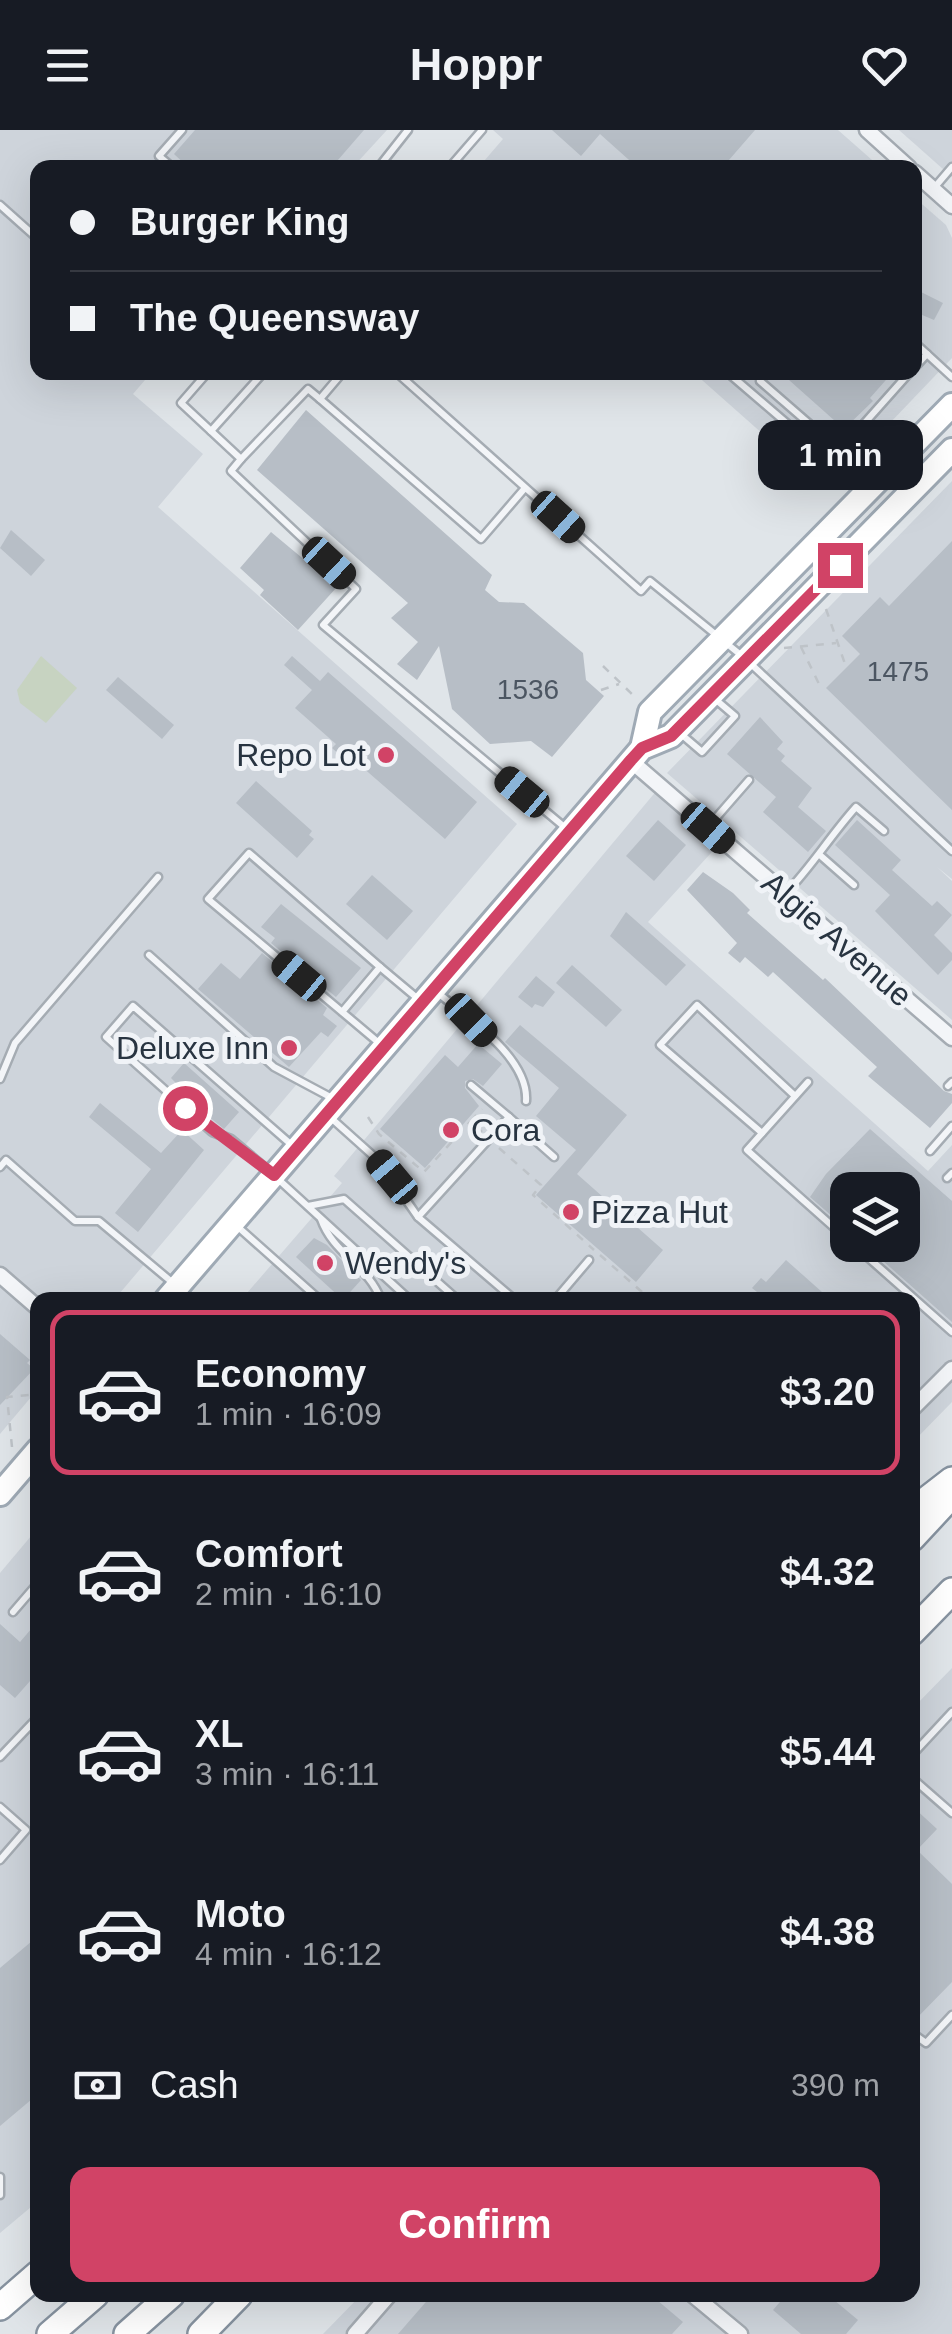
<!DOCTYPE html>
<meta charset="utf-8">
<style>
:root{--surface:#171b24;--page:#20242c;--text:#f1f3f6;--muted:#9ea1a6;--line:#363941;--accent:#d14366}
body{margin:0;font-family:Helvetica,sans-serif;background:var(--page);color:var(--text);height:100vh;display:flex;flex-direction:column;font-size:38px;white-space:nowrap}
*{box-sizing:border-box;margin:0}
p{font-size:32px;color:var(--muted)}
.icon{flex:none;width:55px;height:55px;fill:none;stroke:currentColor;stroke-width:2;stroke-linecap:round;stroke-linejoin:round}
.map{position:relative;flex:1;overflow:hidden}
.drawer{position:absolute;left:30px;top:1162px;width:890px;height:1010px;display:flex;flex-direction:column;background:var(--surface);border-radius:20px;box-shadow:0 10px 40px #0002}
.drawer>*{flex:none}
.banner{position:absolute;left:30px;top:30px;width:892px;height:220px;border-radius:20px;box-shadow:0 10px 40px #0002;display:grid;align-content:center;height:220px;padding:0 40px;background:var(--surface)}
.tools{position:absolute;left:830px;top:1042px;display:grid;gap:20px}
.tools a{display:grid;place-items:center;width:90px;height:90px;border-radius:20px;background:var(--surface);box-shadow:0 10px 40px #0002;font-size:50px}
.end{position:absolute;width:45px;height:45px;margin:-22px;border:12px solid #d14366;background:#fff;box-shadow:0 0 0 5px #fff}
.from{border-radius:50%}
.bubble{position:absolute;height:70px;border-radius:20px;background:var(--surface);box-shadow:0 10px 40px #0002;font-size:32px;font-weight:700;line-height:70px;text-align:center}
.car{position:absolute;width:30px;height:60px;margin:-30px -15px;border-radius:12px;box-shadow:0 0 8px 2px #0007;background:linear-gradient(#222 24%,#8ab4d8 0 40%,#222 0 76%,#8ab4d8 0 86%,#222 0)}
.banner b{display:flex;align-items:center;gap:35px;height:95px;font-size:38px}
.banner b+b{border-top:2px solid var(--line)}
.banner i{width:25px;height:25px;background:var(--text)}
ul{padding:18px 0 0;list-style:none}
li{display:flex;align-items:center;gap:30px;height:165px;margin:0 20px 15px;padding:0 20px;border:5px solid transparent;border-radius:20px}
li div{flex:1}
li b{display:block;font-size:38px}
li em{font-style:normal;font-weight:700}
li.current{border-color:var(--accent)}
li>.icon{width:90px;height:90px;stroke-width:1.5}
.pay{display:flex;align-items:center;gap:25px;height:110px;padding:0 40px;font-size:38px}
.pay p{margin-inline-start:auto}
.button{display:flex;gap:20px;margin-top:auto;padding:20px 40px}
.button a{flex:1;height:115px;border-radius:20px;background:var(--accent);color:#fff;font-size:40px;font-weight:700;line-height:115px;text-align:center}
header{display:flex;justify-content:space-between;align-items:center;height:130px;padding:0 40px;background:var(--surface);font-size:45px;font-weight:700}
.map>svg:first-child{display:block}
</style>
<header><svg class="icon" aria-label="menu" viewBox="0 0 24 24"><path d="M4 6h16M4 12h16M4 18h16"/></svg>Hoppr<svg class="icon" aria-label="heart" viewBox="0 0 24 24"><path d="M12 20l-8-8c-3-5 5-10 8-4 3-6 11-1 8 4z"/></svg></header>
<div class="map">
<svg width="952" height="2204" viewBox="0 0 952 2204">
<rect width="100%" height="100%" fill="#e0e5e9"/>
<g fill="#ced4db" fill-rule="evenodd">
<polygon points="0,0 387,0 353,37 38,38 38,242 151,243 133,264 203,324 158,377 517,694 114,1170 38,1170 37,1260 0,1304"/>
<polygon points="493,0 838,0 880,37 478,38 503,9"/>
<polygon points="899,0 952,0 952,47"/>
<polygon points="915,68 946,95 952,108 952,228 826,360 694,243 915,242"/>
<polygon points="952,351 952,749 937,737 952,751 952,890 667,643"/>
<path d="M658 659 721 712 648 792 928 1041 952 1015V1272L913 1312 912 1170H241L342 1053 334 1046ZM848 1060H902V1115H848Z"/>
<polygon points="37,1399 37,2072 0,2103 0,1443"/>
<polygon points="952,1538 952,2204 323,2204 361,2165 912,2165 913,1578"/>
</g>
<polygon fill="#c7d3c1" points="41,526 77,558 46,593 20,573 17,560"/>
<g fill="#b7bec6">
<polygon points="195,0 364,0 331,38 189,38 174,24"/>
<polygon points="552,0 755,0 722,38 638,38 600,4 581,26"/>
<polygon points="915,159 943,173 934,190 915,182"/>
<polygon points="780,242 893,242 870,268 873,271 844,299"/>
<polygon points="306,280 492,445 485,460 499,472 524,473 583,523 586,550 604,566 552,627 531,611 490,614 452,579 439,516 417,550 397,534 418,512 391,488 408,473 257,340"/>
<polygon points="11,400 45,430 31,446 0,418"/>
<polygon points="271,402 337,457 298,500 260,465 264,460 240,438"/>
<polygon points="952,411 952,680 826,558 860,524 842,506 880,467 889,476"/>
<polygon points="292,526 320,551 328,542 477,672 445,709 346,623 342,627 332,618 336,614 295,578 312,560 284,535"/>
<polygon points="118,547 174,595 162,609 106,560"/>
<polygon points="760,587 783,612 777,619 785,626 781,631 812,658 798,677 826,701 808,722 763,682 776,667 727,624"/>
<polygon points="256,651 312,701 309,705 314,709 297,728 236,673"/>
<polygon points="658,690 686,715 654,751 626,726"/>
<polygon points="857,690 901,730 892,740 932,776 937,771 952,785 934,805 952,823 952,830 938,845 875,781 890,765 835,715"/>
<polygon points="703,742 733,763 750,780 747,783 823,850 825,848 944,961 952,964 952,973 930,998 868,946 877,937 773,842 768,847 745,827 740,833 728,823 737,813 687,760"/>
<polygon points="372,745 413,781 387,810 346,774"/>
<polygon points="281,774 361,838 336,867 271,813 275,808 261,797"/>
<polygon points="626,782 686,835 666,856 610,806"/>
<polygon points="262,823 327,878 323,885 337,896 328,907 321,902 289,937 198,859 221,833 240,849"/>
<polygon points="572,835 622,880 606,897 556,853"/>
<polygon points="536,846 555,862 543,877 535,874 532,878 518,867"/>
<polygon points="520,895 627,985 577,1044 663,1120 636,1152 536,1065 576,1020 536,986 559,958 505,912"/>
<polygon points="478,914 502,934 483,956 473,949 465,951 465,958 479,976 425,1038 380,999 445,925 458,937"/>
<polygon points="184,933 239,982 224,999 175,959 178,955 171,948"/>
<polygon points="100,973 161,1023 182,1000 204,1020 138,1102 115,1083 151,1039 89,987"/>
<polygon points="870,999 952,1071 952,1192 865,1115 902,1115 902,1060 848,1060 848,1100 810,1067 826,1044"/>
<polygon points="314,1108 327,1115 361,1150 343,1170 296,1127"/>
<polygon points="786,1130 831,1170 750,1170 757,1162 752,1158 761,1148 766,1152"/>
<polygon points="0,1204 30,1230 27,1233 34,1239 0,1275"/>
<polygon points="38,1491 38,1542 15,1568 0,1555 0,1494 20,1512"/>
<polygon points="912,1676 937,1699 917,1720 952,1754 952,1852 912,1893"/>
<polygon points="38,1806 38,1964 0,1996 0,1838"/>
<polygon points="432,2165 651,2165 683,2192 672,2204 398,2204"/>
<polygon points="786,2165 828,2165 858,2190 846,2204 801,2204 773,2180"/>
</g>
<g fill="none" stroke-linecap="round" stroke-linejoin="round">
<g stroke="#a5acb3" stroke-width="11">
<g id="lane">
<polyline points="173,38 159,26 182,0"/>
<polyline points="378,38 408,0"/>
<polyline points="449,38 482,0"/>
<polyline points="934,58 952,37"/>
<polyline points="0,75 38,109"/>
<polyline points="915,213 927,224 915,237"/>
<polyline points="927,224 952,247"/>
<polyline points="208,242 181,273 241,329 231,341 356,459 323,495 568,700"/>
<polyline points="343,242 320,269 481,409 525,358"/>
<polyline points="396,242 641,461 650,451 742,526"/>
<polyline points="727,242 819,321 836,324"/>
<polyline points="760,251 829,311 866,356"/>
<polyline points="211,301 264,242"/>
<polyline points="837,324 910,242"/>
<polyline points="241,329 308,259 320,269"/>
<polyline points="751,534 952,721"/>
<polyline points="681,604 702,622 735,586 715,569"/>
<polyline points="708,697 749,650"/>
<polyline points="821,726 854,755"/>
<path d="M786 763C813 735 830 706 856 677L884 701"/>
<polyline points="149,825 274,937 332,968"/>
<polyline points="380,837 417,868"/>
<path d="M438 863C468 888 529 928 526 971"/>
<polyline points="342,882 380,837 249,723 208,769 379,913"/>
<polyline points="0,949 15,913 158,747"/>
<polyline points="808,952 747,1020 848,1110"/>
<polyline points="948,956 952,952"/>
<polyline points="509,987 554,1027"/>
<polyline points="331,988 379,1031 418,1087 515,1170"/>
<polyline points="762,1003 660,915 697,875 795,966"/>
<polyline points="930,1021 952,996"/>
<polyline points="0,1037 6,1030 75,1091 99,1091 173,1153"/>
<polyline points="269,1041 231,1009 212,1002 106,907 133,876 294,1017"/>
<polyline points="947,1048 952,1043"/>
<polyline points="278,1049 410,1170"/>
<polyline points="308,1076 344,1069 458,1170"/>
<polyline points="418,1087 509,987 471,955"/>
<path d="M321 1089C333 1124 369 1136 381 1170"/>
<polyline points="238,1097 320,1170"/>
<polyline points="854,1115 952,1202"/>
<polyline points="555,1170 589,1130"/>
<polyline points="13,1482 38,1453"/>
<polyline points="912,1625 952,1582"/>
<polyline points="0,1627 38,1587"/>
<polyline points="912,1648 952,1683"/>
<polyline points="0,1677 26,1700 0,1730"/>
<polyline points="912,1903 926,1913 952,1885"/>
<polyline points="0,2047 0,2065"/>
</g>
</g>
<g stroke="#a5acb3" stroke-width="19">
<g id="street">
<polyline points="867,0 909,38"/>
<polyline points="915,43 952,76"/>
<polyline points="631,631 952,908"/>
<polyline points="0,1145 38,1178"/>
<polyline points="912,1279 952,1239"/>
<polyline points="693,2165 740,2204"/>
<polyline points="355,2204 389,2165"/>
</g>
</g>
<g stroke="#9faab5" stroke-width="28">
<g id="primary">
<polyline points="642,618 650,582 952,275"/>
<polyline points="166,1170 631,631 642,618 671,606 952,320"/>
<polyline points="0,1364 38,1320"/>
</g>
</g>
<g stroke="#8793a0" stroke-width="30">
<g id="highway">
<polyline points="912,1381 952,1350"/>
<polyline points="912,1408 952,1365"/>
<polyline points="912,1502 952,1461"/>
<polyline points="0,2177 38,2144"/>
<polyline points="50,2204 95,2165"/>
<polyline points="127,2204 171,2165"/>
<polyline points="201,2204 239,2165"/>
</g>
</g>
<g stroke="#bec3c8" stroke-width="2.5" stroke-dasharray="8 8" stroke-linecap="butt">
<polyline points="826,479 845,534"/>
<polyline points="801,517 820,556"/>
<polyline points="784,518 836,513"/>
<polyline points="603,536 634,566"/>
<polyline points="601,560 619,554"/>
<polyline points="368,987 379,1004 424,1042 470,992 482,1002"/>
<polyline points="471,991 482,979"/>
<polyline points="499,1018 541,1055 533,1065 594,1120"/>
<polyline points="600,1125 651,1170"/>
<polyline points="12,1317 7,1267 38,1264"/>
</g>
<use href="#lane" stroke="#f3f5f8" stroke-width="6"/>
<use href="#street" stroke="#f3f5f8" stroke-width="14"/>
<use href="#primary" stroke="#fff" stroke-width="22"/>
<use href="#highway" stroke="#fff" stroke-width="25"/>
</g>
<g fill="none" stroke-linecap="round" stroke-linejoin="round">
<polyline stroke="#d14366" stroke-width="12" points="185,978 274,1045 631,630 642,618 671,606 840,435"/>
</g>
<g fill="#d14366" stroke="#f0f3f7" stroke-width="4">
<circle cx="386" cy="625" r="10"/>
<circle cx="289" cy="918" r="10"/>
<circle cx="451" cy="1000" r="10"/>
<circle cx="571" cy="1082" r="10"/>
<circle cx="325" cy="1133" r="10"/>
</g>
<g text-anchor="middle" stroke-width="10" stroke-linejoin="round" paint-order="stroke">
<g font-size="28" fill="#4c5662">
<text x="898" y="551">1475</text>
<text x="528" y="569">1536</text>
</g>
<g font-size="32" fill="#283441" stroke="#f0f3f7" text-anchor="start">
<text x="366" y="636" text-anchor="end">Repo Lot</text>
<text x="269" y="929" text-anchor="end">Deluxe Inn</text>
<text x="471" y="1011">Cora</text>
<text x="591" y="1093">Pizza Hut</text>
<text x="345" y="1144">Wendy's</text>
</g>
<g font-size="32" fill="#283441" stroke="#f0f3f7">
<text transform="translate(837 809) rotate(41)" y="11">Algie Avenue</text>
</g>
</g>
</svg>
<div class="tools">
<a><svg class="icon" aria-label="layers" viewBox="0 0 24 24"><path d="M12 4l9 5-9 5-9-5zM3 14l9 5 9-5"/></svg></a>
</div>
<i class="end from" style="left:185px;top:978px"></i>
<i class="end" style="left:840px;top:435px"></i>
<div class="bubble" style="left:758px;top:290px;width:165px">1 min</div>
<i class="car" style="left:558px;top:387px;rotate:132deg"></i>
<i class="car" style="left:329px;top:433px;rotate:133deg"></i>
<i class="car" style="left:522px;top:662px;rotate:310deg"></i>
<i class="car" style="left:708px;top:698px;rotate:131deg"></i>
<i class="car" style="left:299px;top:846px;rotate:310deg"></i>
<i class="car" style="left:471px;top:890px;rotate:136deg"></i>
<i class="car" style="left:392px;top:1047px;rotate:320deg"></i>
<div class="banner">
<b><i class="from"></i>Burger King</b>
<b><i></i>The Queensway</b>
</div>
<section class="drawer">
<ul>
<li class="current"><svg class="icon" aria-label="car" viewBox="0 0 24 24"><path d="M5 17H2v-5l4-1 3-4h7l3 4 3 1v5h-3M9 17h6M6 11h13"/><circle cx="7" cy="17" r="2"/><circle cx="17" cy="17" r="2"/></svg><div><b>Economy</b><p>1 min · 16:09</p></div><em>$3.20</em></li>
<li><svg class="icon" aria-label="car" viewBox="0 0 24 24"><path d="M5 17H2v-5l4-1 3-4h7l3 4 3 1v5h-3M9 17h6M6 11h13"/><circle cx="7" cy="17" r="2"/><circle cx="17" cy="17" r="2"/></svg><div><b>Comfort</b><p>2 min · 16:10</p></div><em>$4.32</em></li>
<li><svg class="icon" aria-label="car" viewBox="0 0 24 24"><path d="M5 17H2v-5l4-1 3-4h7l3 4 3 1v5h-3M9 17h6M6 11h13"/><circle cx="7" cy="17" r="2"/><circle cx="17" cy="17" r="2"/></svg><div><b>XL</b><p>3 min · 16:11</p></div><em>$5.44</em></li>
<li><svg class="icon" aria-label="car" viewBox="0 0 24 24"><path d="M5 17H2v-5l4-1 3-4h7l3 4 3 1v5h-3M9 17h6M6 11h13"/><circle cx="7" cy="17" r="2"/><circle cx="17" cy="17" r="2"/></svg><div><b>Moto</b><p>4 min · 16:12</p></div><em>$4.38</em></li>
</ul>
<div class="pay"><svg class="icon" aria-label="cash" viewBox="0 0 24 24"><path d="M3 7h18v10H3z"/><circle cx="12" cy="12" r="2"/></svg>Cash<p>390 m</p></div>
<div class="button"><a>Confirm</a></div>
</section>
</div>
